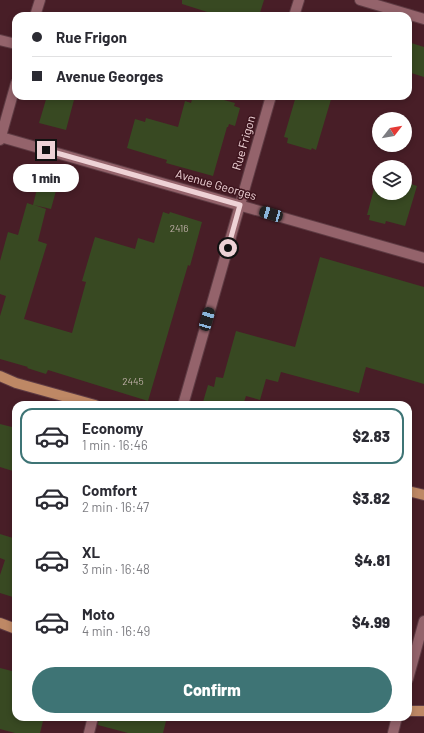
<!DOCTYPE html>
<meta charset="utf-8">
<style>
:root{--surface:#fff;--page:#f2f2f3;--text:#2b2b33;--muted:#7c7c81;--line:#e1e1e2;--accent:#3e7475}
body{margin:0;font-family:Barlow,sans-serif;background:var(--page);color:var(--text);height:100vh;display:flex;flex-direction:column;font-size:15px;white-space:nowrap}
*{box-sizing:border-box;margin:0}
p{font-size:13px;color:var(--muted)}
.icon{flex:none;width:22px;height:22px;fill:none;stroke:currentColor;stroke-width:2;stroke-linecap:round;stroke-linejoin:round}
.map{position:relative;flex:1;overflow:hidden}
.side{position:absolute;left:12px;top:401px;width:400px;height:320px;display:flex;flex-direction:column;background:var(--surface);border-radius:12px;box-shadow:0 2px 6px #0003}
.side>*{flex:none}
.top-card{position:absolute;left:12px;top:12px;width:400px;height:88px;border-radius:12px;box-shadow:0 2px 6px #0003;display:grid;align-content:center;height:88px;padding:0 20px;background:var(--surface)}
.needle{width:26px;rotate:59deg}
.fabs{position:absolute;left:372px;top:112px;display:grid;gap:8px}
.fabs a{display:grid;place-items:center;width:40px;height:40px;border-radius:50%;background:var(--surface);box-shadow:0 2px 6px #0003;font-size:20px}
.end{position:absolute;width:18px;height:18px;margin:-9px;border:5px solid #eed2d6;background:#111;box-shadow:0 0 0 2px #111}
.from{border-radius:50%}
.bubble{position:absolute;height:28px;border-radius:14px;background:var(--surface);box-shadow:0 2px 6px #0003;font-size:13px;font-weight:800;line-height:28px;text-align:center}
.car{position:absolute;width:12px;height:24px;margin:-12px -6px;border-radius:5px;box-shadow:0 0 3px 1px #0007;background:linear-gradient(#222 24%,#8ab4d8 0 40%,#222 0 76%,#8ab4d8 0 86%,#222 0)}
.top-card b{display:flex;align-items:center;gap:14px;height:38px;font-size:15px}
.top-card b+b{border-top:1px solid var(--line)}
.top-card i{width:10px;height:10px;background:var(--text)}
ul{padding:7px 0 0;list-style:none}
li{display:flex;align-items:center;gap:12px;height:56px;margin:0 8px 6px;padding:0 12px;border:2px solid transparent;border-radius:12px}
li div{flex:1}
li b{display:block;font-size:15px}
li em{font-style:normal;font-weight:800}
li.active{border-color:var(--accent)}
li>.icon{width:36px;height:36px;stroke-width:1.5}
.primary-button{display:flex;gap:8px;margin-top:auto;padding:8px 20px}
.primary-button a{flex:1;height:46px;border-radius:24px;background:var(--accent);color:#fff;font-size:16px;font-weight:800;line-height:46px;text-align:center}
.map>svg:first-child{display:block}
</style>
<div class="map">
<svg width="424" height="733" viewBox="0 0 424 733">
<rect width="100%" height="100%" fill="#481e27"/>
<g fill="#384922">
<polygon points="182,0 264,0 259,16 220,16 182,4"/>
<polygon points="408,42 424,47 424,77 408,72"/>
<polygon points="47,96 75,96 66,130 39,123"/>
<polygon points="193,96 209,96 235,103 234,106 240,108 235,126 229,124 228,127 227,127 213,176 166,163 167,160 127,148 135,119 145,122 146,118 178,127 185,101 191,103"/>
<polygon points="296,96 332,96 316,150 312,148 311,150 287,143 288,138 284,137"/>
<polygon points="378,174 379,193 405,193 405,182 417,186 405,226 386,221 385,224 369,220 370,215 367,215"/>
<polygon points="39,181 57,187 51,209 34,205 46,209 38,241 47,244 24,319 72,333 86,282 82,281 95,237 135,249 138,238 154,243 163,212 169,214 170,212 202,222 190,266 188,265 148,401 48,370 46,374 27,368 28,367 0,359 0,316 6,296 0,294 0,261 8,232 18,235 27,203 33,205"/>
<polygon points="320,257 424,287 424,384 366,367 359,393 281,372 278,382 266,379 260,400 246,396 243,405 212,405 203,402 208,385 214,387 216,377 223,378 236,331 295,347"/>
<polygon points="0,424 16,428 16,472 0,467"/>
<polygon points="0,534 13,538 13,537 16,537 16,598 0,593 0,575 5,560 0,558"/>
<polygon points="0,668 16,672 16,717 44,717 40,733 15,733 0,729"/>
<polygon points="99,717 167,717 163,733 128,733 98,725"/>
</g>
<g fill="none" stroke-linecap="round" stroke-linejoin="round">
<g stroke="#5e3b43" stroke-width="12">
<g id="minor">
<polyline points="360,0 424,19"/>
<polyline points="35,16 40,0"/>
<polyline points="294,16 299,0"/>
<polyline points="0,40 16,44"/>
<polyline points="1,137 424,258"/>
<polyline points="0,140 16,83"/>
<polyline points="183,405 271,96"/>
<polyline points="408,679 424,621"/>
<polyline points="89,733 93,717"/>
<polyline points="393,733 397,717"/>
</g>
</g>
<g stroke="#5e3b43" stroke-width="12">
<g id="major">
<polyline points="0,376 16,383 95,405"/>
<polyline points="408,491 424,495"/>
<polyline points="0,623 16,629"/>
<polyline points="408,711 424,711"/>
</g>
</g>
<use href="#minor" stroke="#94636b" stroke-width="10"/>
<use href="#major" stroke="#be8865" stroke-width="10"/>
</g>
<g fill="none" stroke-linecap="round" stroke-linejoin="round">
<polyline stroke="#eed2d6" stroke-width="5" points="46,150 240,205 228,248"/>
</g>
<g text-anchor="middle" stroke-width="3" stroke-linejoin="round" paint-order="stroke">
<g font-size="10" fill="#c0b0a9">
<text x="179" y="232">2416</text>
<text x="133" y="385">2445</text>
</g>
<g font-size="12" fill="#eed2d6" stroke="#3d141d">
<text transform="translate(244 143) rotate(-74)" y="4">Rue Frigon</text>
<text transform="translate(216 185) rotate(16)" y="4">Avenue Georges</text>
</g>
</g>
</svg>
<div class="fabs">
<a><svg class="needle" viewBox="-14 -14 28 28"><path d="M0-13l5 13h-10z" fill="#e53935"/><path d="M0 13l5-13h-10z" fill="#7c7c81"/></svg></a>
<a><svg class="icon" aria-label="layers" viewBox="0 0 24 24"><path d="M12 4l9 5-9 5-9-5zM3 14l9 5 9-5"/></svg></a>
</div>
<i class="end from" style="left:228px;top:248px"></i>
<i class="end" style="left:46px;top:150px"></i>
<div class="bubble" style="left:13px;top:164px;width:66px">1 min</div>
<i class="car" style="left:271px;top:214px;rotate:286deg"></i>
<i class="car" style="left:207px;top:319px;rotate:16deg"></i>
<div class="top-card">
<b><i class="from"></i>Rue Frigon</b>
<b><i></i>Avenue Georges</b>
</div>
<section class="side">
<ul>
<li class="active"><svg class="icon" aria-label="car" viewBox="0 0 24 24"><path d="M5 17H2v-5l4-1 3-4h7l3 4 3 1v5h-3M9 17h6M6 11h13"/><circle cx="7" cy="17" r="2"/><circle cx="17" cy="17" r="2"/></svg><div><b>Economy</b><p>1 min · 16:46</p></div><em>$2.83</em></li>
<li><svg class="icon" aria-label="car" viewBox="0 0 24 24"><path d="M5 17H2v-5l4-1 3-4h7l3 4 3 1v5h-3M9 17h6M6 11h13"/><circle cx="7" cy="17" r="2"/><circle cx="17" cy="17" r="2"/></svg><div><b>Comfort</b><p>2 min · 16:47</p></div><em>$3.82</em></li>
<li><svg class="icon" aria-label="car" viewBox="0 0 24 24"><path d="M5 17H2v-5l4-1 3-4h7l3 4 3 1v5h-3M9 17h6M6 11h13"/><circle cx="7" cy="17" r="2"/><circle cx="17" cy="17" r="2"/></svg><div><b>XL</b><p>3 min · 16:48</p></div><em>$4.81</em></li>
<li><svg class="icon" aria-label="car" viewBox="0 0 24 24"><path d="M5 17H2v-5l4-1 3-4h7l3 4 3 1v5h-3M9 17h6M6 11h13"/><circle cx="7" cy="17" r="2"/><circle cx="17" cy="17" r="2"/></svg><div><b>Moto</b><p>4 min · 16:49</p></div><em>$4.99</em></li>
</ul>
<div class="primary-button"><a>Confirm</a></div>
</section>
</div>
